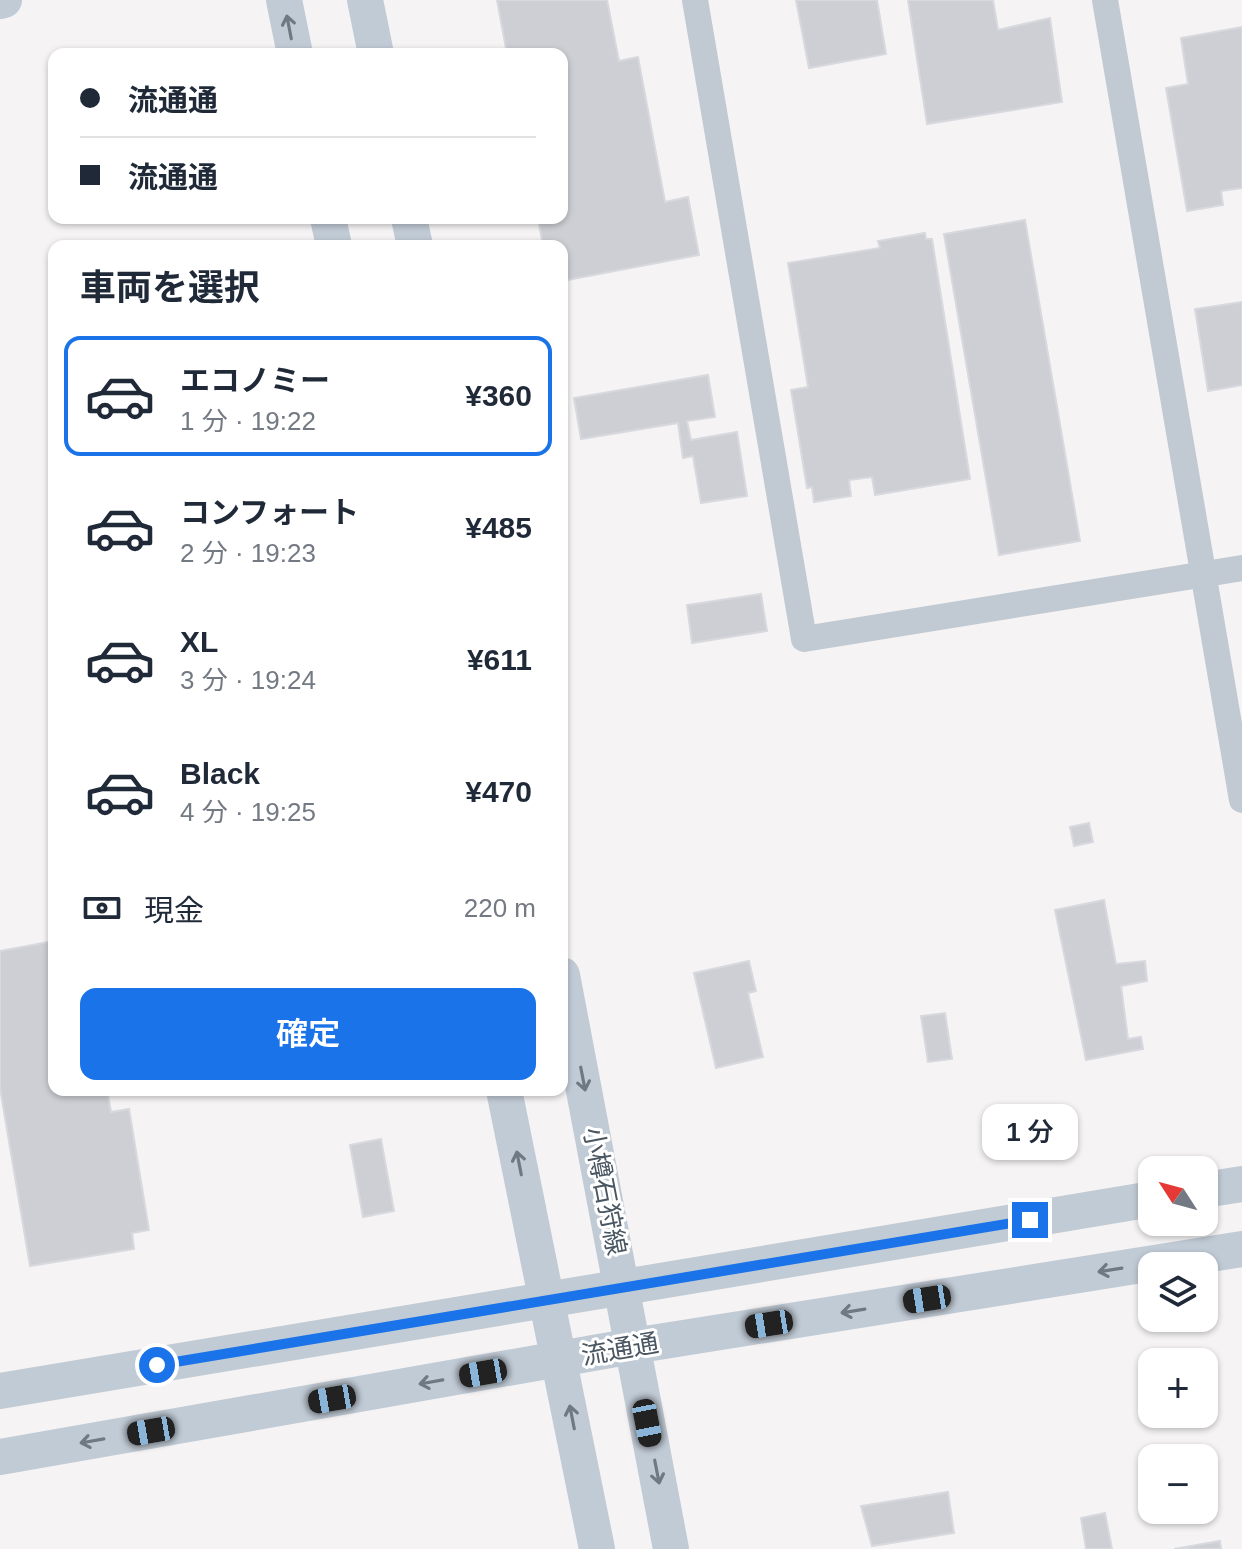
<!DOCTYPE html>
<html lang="ja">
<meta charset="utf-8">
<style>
:root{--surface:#fff;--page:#f6f6f7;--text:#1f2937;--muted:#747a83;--line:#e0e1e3;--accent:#1a73e8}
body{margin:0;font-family:Arial,"Noto Sans JP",sans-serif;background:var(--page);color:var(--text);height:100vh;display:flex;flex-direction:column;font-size:30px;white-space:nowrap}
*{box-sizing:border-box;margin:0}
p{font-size:26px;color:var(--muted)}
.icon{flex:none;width:44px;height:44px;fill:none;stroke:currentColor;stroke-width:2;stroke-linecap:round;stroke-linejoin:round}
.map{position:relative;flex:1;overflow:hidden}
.drawer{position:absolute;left:48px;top:240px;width:520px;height:856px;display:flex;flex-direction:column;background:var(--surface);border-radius:16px;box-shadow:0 2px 6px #0004}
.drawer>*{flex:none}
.banner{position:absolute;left:48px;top:48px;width:520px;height:176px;border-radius:16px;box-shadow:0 2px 6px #0004;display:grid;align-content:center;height:176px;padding:0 32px;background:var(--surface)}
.needle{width:52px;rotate:306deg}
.controls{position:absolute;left:1138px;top:1156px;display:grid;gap:16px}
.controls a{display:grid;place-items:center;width:80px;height:80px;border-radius:16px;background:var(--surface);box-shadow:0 2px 6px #0004;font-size:40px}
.end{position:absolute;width:36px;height:36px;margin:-18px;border:10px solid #1a73e8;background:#fff;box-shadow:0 0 0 4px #fff}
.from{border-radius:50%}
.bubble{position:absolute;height:56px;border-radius:16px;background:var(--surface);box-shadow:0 2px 6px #0004;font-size:26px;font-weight:600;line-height:56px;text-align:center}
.car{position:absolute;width:24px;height:48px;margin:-24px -12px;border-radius:10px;box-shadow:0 0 6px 2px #0007;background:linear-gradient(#222 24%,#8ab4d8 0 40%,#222 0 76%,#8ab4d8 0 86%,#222 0)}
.banner b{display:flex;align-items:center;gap:28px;height:76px;font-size:30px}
.banner b+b{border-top:2px solid var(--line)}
.banner i{width:20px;height:20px;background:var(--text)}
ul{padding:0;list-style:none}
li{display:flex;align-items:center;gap:24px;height:120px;margin:0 16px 12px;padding:0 16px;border:4px solid transparent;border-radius:16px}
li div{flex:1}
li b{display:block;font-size:30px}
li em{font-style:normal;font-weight:600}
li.active{border-color:var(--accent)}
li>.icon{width:72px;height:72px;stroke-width:1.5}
h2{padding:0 32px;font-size:36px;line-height:96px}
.pay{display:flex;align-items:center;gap:20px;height:88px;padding:0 32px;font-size:30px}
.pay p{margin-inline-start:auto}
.action{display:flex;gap:16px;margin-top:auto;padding:16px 32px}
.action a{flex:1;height:92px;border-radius:16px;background:var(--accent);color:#fff;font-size:32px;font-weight:600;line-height:92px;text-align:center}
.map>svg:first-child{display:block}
</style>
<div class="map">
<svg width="1242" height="1549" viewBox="0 0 1242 1549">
<rect width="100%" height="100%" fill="#f5f3f3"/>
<g fill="#cdcfd5" stroke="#d7d9de" stroke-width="2">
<polygon points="497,0 607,0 619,61 638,57 665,202 688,197 699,255 562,281 562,246 543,246 538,218 562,218 562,54 507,54"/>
<polygon points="796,0 877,0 886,54 809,68"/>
<polygon points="908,0 993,0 998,30 1050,18 1062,102 927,124"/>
<polygon points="1242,27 1242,188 1221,191 1223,205 1187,211 1166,88 1188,84 1181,38"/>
<polygon points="1025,220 1080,541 999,555 944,234"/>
<polygon points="925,233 926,239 932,239 970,479 875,495 872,477 849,480 851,496 814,502 812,487 807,488 791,390 808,387 788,263 880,248 878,241"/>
<polygon points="1242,302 1242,385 1208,391 1195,309"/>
<polygon points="708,375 715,417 687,421 691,440 737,432 747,496 701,503 693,456 683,458 678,423 581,439 574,398"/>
<polygon points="761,594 767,631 692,643 687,605"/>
<polygon points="1089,823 1093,842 1074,846 1070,827"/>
<polygon points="1104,900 1116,964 1145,961 1147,981 1121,986 1128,1039 1141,1037 1143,1049 1086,1060 1055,910"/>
<polygon points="54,941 54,1090 107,1090 111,1112 129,1109 149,1230 132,1233 134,1249 30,1266 0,1088 0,951"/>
<polygon points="749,961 756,991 748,993 763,1057 716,1068 694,973"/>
<polygon points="945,1013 952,1059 928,1062 921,1016"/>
<polygon points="381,1139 394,1211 363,1217 350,1145"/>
<polygon points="948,1492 954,1533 872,1546 861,1506"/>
<polygon points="1105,1513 1112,1549 1086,1549 1081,1518"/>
<polygon points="1220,1541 1221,1549 1174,1549"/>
</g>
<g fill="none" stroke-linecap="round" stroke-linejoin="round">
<g stroke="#c1cad2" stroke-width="26">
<polyline points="695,0 804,639 1242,568"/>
<polyline points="1105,0 1242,800"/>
</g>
<g stroke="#c1cbd6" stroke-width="36">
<polyline points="284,0 295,54"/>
<polyline points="365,0 376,54"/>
<polyline points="0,1 4,0"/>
<polyline points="328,218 334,246"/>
<polyline points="409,218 415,246"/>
<polyline points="562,975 671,1549"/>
<polyline points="504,1090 597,1549"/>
<polyline points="1204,1190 1242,1184"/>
<polyline points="0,1391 1152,1199"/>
<polyline points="0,1457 633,1346 1242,1249"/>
</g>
</g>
<defs><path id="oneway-shaft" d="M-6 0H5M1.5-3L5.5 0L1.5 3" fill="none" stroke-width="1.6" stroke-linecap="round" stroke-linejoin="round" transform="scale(2)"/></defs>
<g stroke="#6e7984">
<use href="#oneway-shaft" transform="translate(289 27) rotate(-101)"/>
<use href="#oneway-shaft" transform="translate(583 1079) rotate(79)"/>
<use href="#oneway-shaft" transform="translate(519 1163) rotate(-101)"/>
<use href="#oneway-shaft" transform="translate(1110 1270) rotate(171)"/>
<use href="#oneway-shaft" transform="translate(853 1311) rotate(171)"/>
<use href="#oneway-shaft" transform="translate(431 1382) rotate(170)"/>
<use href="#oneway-shaft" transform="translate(572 1417) rotate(-101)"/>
<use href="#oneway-shaft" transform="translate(92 1441) rotate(170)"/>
<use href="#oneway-shaft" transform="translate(657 1472) rotate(79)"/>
</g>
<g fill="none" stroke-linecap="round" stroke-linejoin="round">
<polyline stroke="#1a73e8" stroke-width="10" points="157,1365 1030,1220"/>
</g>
<g text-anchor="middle" stroke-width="6" stroke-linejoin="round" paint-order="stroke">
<g font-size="26" fill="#4a5661" stroke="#fff">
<text transform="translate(605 1191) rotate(79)" y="9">小樽石狩線</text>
<text transform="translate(620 1349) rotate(-10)" y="9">流通通</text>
</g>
</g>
</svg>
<div class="controls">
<a><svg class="needle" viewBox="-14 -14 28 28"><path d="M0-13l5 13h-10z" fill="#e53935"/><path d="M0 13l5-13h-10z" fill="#747a83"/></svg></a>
<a><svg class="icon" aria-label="layers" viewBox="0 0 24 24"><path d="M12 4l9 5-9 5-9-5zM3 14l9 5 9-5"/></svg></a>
<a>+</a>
<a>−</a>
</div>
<i class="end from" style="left:157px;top:1365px"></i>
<i class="end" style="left:1030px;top:1220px"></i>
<div class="bubble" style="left:982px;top:1104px;width:96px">1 分</div>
<i class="car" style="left:927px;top:1299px;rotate:261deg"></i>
<i class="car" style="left:769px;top:1324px;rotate:261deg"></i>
<i class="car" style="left:483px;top:1373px;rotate:260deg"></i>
<i class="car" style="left:332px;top:1399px;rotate:260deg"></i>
<i class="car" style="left:647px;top:1423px;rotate:169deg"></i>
<i class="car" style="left:151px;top:1431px;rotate:260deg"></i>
<div class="banner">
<b><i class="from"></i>流通通</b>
<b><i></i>流通通</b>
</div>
<section class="drawer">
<h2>車両を選択</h2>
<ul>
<li class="active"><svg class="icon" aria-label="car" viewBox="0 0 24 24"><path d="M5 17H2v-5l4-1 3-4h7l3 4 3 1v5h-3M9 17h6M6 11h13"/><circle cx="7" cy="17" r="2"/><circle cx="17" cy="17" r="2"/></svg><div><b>エコノミー</b><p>1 分 · 19:22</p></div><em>¥360</em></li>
<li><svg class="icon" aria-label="car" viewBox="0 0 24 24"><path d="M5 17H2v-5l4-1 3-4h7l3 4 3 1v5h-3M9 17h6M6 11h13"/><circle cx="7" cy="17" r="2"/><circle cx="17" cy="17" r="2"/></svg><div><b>コンフォート</b><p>2 分 · 19:23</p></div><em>¥485</em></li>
<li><svg class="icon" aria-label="car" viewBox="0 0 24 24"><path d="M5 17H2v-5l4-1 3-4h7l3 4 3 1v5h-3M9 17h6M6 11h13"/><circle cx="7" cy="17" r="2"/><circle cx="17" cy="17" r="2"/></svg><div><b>XL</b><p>3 分 · 19:24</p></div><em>¥611</em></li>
<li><svg class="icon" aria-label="car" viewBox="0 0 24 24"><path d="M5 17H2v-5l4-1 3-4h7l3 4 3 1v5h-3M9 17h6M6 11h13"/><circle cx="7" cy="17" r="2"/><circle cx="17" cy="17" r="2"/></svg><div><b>Black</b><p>4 分 · 19:25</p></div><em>¥470</em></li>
</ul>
<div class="pay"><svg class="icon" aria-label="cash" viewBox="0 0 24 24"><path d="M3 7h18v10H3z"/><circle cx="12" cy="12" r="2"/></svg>現金<p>220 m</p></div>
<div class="action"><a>確定</a></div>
</section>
</div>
